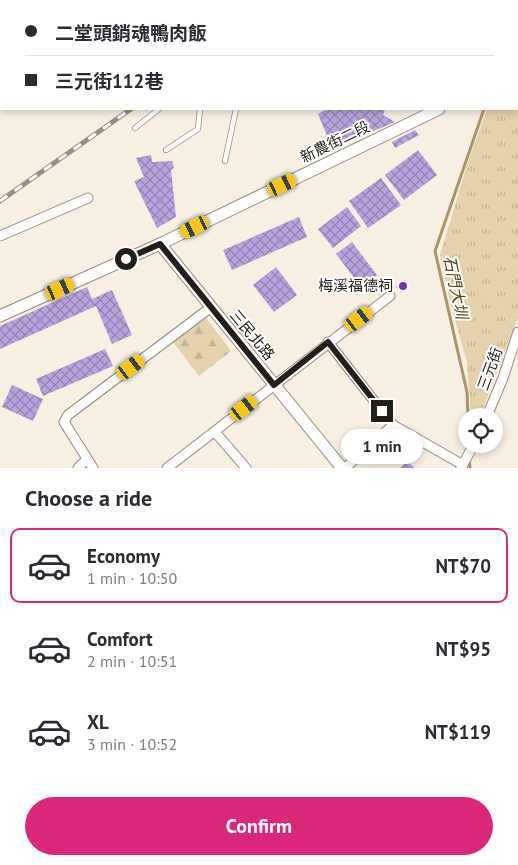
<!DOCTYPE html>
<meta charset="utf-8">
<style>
:root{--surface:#fff;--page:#f7f7f7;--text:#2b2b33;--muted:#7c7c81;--line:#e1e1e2;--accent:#db2777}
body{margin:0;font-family:"PT Sans","Noto Sans TC",sans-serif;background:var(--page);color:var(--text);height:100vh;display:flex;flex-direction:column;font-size:19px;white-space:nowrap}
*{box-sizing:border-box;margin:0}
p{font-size:16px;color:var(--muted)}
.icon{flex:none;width:28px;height:28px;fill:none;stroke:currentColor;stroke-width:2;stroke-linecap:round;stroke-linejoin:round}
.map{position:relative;height:468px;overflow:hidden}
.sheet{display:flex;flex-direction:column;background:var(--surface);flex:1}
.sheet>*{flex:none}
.guide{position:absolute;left:0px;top:0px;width:519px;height:110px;box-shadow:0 2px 8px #0003;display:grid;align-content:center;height:110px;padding:0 25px;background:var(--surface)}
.fabs{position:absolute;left:458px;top:408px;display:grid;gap:10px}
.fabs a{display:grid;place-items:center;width:45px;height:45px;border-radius:50%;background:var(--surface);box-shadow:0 2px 8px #0003;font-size:25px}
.end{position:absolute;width:22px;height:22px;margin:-11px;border:6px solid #221f1a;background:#fff;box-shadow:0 0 0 2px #fff}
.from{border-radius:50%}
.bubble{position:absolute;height:35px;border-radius:18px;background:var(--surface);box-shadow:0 2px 8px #0003;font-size:16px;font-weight:800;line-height:35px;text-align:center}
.car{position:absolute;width:15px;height:30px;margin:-15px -8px;border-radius:6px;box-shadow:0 0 4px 1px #0007;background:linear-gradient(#f5c518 24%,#345 0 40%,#f5c518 0 76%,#345 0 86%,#f5c518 0)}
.guide b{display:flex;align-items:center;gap:18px;height:48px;font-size:19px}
.guide b+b{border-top:1px solid var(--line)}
.guide i{width:12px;height:12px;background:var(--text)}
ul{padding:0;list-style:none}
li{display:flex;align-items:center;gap:15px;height:75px;margin:0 10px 8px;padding:0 15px;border:2px solid transparent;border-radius:10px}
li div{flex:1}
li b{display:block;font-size:19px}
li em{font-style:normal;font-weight:800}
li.selected{border-color:var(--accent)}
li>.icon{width:45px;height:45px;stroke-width:1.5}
h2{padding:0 25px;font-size:22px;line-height:60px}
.action{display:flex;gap:10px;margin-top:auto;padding:10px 25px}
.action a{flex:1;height:58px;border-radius:30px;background:var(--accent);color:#fff;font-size:20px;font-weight:800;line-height:58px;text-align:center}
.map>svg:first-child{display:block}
</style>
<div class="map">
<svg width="518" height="468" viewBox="0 0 518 468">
<defs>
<pattern id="forest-firs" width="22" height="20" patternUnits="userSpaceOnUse" patternTransform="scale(1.25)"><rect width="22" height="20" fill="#e5d1ab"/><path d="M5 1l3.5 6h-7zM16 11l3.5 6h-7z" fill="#c4b393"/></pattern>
<pattern id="park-tufts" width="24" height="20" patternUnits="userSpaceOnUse" patternTransform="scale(1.25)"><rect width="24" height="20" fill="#e5d1ab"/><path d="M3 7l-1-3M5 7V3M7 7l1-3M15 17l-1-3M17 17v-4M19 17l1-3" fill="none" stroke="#c4b393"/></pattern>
<pattern id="building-cross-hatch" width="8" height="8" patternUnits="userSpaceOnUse" patternTransform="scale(1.25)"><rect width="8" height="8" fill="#b8a3de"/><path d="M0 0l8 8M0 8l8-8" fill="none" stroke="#9584b3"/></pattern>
</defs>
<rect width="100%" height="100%" fill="#f6efe2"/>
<polygon fill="url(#forest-firs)" points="206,318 231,351 199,376 173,342"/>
<polygon fill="url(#park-tufts)" points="518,63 518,318 480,416 471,416 467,362 451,306 440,255 468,162 487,109 518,109"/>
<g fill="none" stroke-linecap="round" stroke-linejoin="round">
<g stroke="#ab9568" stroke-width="3">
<polyline points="518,6 518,5"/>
<polyline points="468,416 467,392 435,251 484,109"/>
<polyline points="469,459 470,468"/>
</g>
</g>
<g fill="url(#building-cross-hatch)">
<polygon points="327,109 385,109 383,115 395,122 332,148 318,114"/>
<polygon points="415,130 419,135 395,148 392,142"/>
<polygon points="418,150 437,175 404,200 385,175"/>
<polygon points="151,155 152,162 172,161 174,168 171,170 176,217 157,228 134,181 144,177 136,158"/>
<polygon points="381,178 401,205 368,228 349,201"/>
<polygon points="347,207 361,226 333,248 318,229"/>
<polygon points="299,217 307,237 232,270 223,250"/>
<polygon points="352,242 377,275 361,287 336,254"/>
<polygon points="276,267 297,295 274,312 253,285"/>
<polygon points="405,280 409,286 401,292 396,287"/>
<polygon points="87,287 92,299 112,290 132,335 112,344 96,306 0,349 0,326"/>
<polygon points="105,349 113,366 43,396 36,379"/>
<polygon points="12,385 43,399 33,421 2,407"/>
<polygon points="408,461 414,468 400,468"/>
</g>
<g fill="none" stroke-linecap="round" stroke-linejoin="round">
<g stroke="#928c80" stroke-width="6">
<g id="service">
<polyline points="470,0 471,1"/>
<polyline points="403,1 405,0"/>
<polyline points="512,1 512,0"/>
<polyline points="135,128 159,109"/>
<polyline points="166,150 198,129 200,109"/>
<polyline points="225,161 236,109"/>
</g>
</g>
<g stroke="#928c80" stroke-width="11">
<g id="minor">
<polyline points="258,1 260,0"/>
<polyline points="0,52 1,52"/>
<polyline points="0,236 88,198"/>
<polyline points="328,342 393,425 463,465"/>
<polyline points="487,416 503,378 518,332"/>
<polyline points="215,432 246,468"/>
<polyline points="78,468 87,459"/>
<polyline points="93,468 64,422 68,415 210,308"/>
<polyline points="167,468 390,296"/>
<polyline points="345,468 393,425"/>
<polyline points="461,468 474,444"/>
</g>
</g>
<g stroke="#928c80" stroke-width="13">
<g id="tertiary">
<polyline points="518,49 518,48"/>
<polyline points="160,244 342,468"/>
<polyline points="0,316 160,244 439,109"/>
</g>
</g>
<use href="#service" stroke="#fff" stroke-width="4.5"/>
<use href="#minor" stroke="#fff" stroke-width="9"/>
<use href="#tertiary" stroke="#fff" stroke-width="11"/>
<g stroke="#959086" stroke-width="5">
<g id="rail">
<polyline points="270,1 272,0"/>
<polyline points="284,1 286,0"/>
<polyline points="0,201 131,109"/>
</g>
</g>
<use href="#rail" stroke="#fff" stroke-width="3" stroke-dasharray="9" stroke-linecap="butt"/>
</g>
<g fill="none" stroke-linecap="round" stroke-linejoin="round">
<polyline stroke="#221f1a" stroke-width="6" points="126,259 160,244 274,385 328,342 382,411"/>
</g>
<circle fill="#6c35ab" stroke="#fff" stroke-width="2" cx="403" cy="286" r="5"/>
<g text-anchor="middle" stroke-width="4" stroke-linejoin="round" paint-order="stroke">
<g font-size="15" fill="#221f1a" stroke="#fff">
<text transform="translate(335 142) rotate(-26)" y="5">新農街二段</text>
<text transform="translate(252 335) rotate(50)" y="5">三民北路</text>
<text transform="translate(490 369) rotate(-70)" y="5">三元街</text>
</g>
<g font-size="15" fill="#221f1a" stroke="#fff" text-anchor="end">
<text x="393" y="291">梅溪福德祠</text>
</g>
<g font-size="16" font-style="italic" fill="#564111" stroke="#fff">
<text transform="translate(456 287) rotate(78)" y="6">石門大圳</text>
</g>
</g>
</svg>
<div class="fabs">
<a><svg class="icon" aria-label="locate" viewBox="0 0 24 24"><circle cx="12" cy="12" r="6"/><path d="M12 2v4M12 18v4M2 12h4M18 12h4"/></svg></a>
</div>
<i class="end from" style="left:126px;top:259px"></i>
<i class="end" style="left:382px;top:411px"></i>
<div class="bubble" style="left:341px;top:429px;width:82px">1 min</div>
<i class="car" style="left:282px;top:185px;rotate:64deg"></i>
<i class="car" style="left:195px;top:227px;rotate:244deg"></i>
<i class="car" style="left:60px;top:289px;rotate:66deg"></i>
<i class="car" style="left:359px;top:319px;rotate:53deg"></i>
<i class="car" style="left:131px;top:367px;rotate:53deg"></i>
<i class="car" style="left:244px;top:408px;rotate:52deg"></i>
<div class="guide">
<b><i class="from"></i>二堂頭銷魂鴨肉飯</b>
<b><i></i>三元街112巷</b>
</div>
</div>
<section class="sheet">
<h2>Choose a ride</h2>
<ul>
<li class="selected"><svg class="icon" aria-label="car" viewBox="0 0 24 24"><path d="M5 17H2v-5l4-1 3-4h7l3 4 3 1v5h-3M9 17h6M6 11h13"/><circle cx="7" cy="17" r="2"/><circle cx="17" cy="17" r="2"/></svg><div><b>Economy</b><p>1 min · 10:50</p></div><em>NT$70</em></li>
<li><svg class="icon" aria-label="car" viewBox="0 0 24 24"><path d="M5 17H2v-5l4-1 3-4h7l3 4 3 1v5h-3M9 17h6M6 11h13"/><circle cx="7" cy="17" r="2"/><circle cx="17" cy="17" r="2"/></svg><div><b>Comfort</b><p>2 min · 10:51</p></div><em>NT$95</em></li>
<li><svg class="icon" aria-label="car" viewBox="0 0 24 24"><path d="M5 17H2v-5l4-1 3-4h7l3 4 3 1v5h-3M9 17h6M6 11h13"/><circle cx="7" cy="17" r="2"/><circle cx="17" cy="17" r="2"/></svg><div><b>XL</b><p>3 min · 10:52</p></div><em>NT$119</em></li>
</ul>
<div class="action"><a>Confirm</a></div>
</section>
